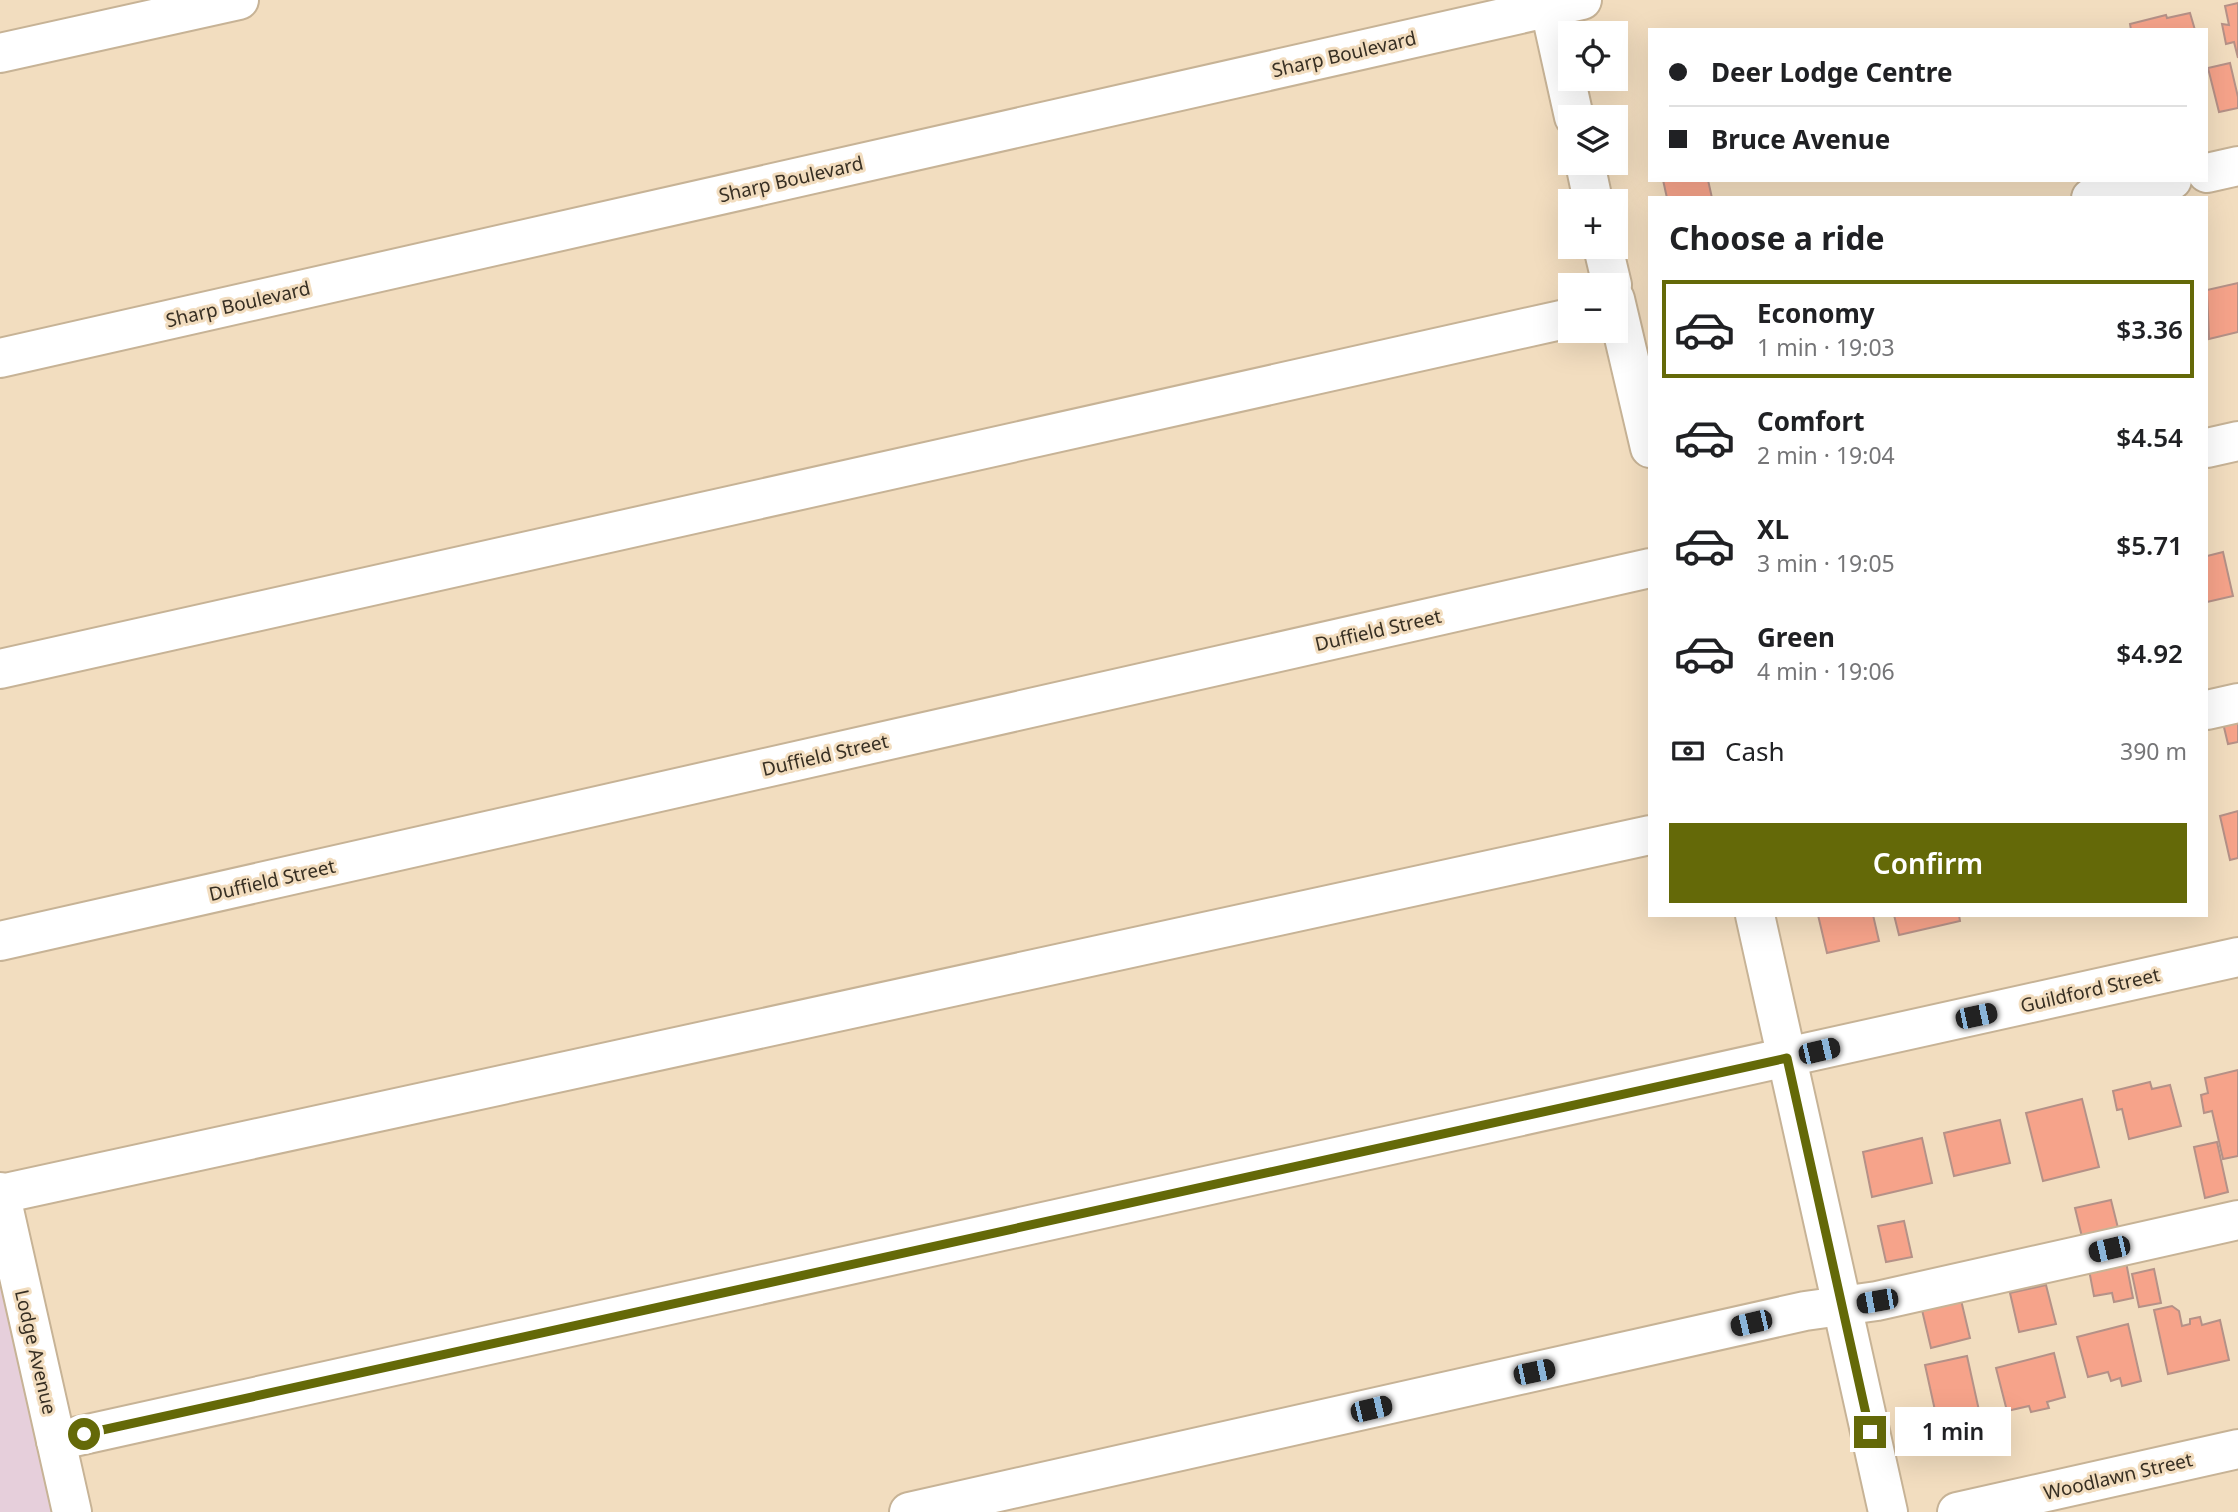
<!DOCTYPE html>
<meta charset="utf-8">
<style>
:root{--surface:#fff;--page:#f2f2f2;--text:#202124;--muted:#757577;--line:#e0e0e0;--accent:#646908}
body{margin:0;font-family:"Noto Sans",sans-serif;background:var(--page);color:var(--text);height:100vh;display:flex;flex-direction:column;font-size:26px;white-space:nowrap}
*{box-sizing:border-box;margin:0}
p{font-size:23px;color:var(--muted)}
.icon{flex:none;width:38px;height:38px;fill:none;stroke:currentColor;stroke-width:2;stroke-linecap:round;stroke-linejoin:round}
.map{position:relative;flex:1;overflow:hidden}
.side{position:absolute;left:1648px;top:196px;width:560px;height:721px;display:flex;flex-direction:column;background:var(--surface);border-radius:0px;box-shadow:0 7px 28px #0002}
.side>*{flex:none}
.top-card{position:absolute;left:1648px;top:28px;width:560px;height:154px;border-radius:0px;box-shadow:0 7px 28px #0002;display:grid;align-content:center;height:154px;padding:0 21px;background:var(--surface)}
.controls{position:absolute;left:1558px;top:21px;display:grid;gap:14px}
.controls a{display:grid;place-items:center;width:70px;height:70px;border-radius:0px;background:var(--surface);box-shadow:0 7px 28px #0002;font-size:35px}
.end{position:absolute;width:32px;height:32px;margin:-16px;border:9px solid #646908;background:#fff;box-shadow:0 0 0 4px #fff}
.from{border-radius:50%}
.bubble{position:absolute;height:49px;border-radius:0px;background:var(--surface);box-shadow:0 7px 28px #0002;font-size:23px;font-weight:600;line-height:49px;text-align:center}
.car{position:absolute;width:21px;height:42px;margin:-21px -10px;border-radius:9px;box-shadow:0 0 5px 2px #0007;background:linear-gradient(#222 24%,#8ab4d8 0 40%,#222 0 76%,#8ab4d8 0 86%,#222 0)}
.top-card b{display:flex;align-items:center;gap:24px;height:66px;font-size:26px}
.top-card b+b{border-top:2px solid var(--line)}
.top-card i{width:18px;height:18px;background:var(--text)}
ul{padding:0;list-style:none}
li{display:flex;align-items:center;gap:21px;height:98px;margin:0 14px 10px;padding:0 7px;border:4px solid transparent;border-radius:0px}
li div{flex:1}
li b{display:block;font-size:26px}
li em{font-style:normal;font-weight:600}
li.selected{border-color:var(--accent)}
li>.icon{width:63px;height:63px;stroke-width:1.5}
h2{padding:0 21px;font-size:32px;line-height:84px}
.pay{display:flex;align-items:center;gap:18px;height:77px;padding:0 21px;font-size:26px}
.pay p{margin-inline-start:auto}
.cta{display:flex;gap:14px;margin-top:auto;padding:14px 21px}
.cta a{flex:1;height:80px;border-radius:0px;background:var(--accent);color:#fff;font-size:28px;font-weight:600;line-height:80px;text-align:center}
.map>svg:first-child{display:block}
</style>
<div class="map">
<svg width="2238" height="1512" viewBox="0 0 2238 1512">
<rect width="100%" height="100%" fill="#f2ddbf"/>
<polygon fill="#e6cfdb" points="0,1192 72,1512 0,1512"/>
<g fill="#f6a38a" stroke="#b59187" stroke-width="2">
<polygon points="2238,3 2238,58 2234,42 2226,44 2222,24 2229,25 2225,6"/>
<polygon points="2190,13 2195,30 2131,30 2130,24 2166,15 2167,18"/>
<polygon points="2230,63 2238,97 2238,108 2219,112 2208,68"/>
<polygon points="1663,180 1708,180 1712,198 1667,198"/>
<polygon points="2238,283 2238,332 2209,339 2207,290"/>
<polygon points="2223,552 2233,596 2207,602 2207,556"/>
<polygon points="2238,720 2238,742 2228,744 2223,723"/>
<polygon points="2238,811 2238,858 2230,860 2220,816"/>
<polygon points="1818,915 1873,915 1879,941 1827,953"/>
<polygon points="1894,915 1959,915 1960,921 1899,935"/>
<polygon points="2238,1070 2238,1156 2223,1159 2212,1111 2204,1113 2201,1095 2208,1093 2205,1078"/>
<polygon points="2150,1082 2152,1089 2170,1085 2181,1126 2129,1139 2122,1109 2117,1110 2113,1091"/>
<polygon points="2082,1099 2099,1167 2043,1181 2026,1113"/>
<polygon points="2000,1120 2010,1163 1954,1176 1944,1133"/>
<polygon points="1922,1138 1932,1183 1872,1197 1863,1152"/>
<polygon points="2217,1142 2228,1192 2205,1198 2194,1147"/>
<polygon points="2111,1200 2119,1232 2083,1241 2075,1208"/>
<polygon points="1904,1221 1912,1257 1886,1262 1878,1226"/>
<polygon points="2126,1262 2133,1298 2114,1302 2112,1293 2094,1296 2089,1270"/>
<polygon points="2154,1269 2161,1303 2139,1307 2132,1274"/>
<polygon points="2046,1285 2056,1324 2019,1332 2010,1293"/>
<polygon points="1961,1300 1970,1338 1931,1348 1922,1310"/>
<polygon points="2172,1306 2179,1311 2182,1326 2190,1324 2190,1319 2200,1317 2202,1325 2220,1320 2229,1360 2168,1374 2154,1310"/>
<polygon points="2128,1324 2141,1381 2122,1386 2120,1378 2111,1381 2108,1372 2088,1377 2077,1337"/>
<polygon points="2054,1353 2065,1397 2047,1402 2049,1408 2031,1412 2029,1406 2007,1411 1996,1368"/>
<polygon points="1967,1356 1980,1415 1938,1424 1925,1365"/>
</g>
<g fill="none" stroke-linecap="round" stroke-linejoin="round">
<g stroke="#c7b396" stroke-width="42">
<g id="minor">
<polyline points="1548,0 1574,117"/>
<polyline points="0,53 239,0"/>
<polyline points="1585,163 1593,201"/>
<polyline points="2207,173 2238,166"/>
<polyline points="2091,198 2172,180"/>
<polyline points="1603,247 1612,285"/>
<polyline points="1615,299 1650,448"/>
<polyline points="0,358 1582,0"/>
<polyline points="2207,448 2238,441"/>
<polyline points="0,669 1570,318"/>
<polyline points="2207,710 2238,703"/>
<polyline points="1755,915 1888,1512"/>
<polyline points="0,941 1650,568"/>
<polyline points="0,1192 72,1512"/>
<polyline points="1,1194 1650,835"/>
<polyline points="56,1441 2238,957"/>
<polyline points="909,1512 1805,1311 1877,1301 2238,1220"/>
<polyline points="1957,1512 2238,1449"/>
</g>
</g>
<use href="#minor" stroke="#fff" stroke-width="38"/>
</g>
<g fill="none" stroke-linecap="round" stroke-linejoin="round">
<polyline stroke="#646908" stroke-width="9" points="84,1434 1787,1058 1870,1432"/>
</g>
<g text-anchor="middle" stroke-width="6" stroke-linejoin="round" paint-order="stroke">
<g font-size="19" fill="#372f23" stroke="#f2ddbf">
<text transform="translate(1344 54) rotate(-13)" y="7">Sharp Boulevard</text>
<text transform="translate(791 179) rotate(-13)" y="7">Sharp Boulevard</text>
<text transform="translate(238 304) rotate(-13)" y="7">Sharp Boulevard</text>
<text transform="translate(1378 630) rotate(-13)" y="7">Duffield Street</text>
<text transform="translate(825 755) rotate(-13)" y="7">Duffield Street</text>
<text transform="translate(272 880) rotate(-13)" y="7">Duffield Street</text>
<text transform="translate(2090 990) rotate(-13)" y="7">Guildford Street</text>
<text transform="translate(36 1352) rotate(77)" y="7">Lodge Avenue</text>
<text transform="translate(2118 1476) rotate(-13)" y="7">Woodlawn Street</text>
</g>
</g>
</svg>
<div class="controls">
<a><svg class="icon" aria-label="locate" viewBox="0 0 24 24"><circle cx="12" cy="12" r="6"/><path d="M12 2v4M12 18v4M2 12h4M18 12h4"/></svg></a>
<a><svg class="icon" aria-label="layers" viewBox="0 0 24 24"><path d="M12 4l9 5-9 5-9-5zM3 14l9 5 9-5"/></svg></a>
<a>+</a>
<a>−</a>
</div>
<i class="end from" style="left:84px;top:1434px"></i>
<i class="end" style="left:1870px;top:1432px"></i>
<div class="bubble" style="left:1895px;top:1407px;width:116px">1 min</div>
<i class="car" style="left:1976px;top:1016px;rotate:78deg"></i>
<i class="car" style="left:1819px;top:1051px;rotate:77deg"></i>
<i class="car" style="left:2109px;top:1249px;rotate:257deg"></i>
<i class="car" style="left:1877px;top:1301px;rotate:260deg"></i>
<i class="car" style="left:1751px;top:1323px;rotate:257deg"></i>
<i class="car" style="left:1534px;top:1372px;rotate:78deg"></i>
<i class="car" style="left:1371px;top:1409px;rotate:77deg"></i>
<div class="top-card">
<b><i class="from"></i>Deer Lodge Centre</b>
<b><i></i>Bruce Avenue</b>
</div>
<section class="side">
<h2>Choose a ride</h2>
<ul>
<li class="selected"><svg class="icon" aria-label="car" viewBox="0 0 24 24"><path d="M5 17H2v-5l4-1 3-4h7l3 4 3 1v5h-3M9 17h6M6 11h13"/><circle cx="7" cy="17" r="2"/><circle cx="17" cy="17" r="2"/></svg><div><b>Economy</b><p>1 min · 19:03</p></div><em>$3.36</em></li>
<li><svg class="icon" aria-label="car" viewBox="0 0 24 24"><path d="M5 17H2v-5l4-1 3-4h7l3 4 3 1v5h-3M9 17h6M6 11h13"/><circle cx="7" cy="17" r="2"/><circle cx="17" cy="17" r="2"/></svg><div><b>Comfort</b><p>2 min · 19:04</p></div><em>$4.54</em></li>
<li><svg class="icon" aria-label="car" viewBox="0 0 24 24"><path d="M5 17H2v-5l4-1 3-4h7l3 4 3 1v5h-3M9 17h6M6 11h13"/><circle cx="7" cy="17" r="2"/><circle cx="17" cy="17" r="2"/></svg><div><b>XL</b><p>3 min · 19:05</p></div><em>$5.71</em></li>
<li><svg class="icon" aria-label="car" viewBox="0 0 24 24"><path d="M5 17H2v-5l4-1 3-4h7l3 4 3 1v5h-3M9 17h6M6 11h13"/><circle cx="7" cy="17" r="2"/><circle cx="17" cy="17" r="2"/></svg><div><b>Green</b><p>4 min · 19:06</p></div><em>$4.92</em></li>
</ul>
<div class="pay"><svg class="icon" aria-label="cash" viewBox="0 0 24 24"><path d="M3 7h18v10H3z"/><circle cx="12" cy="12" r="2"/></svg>Cash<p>390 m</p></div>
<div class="cta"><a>Confirm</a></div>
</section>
</div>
